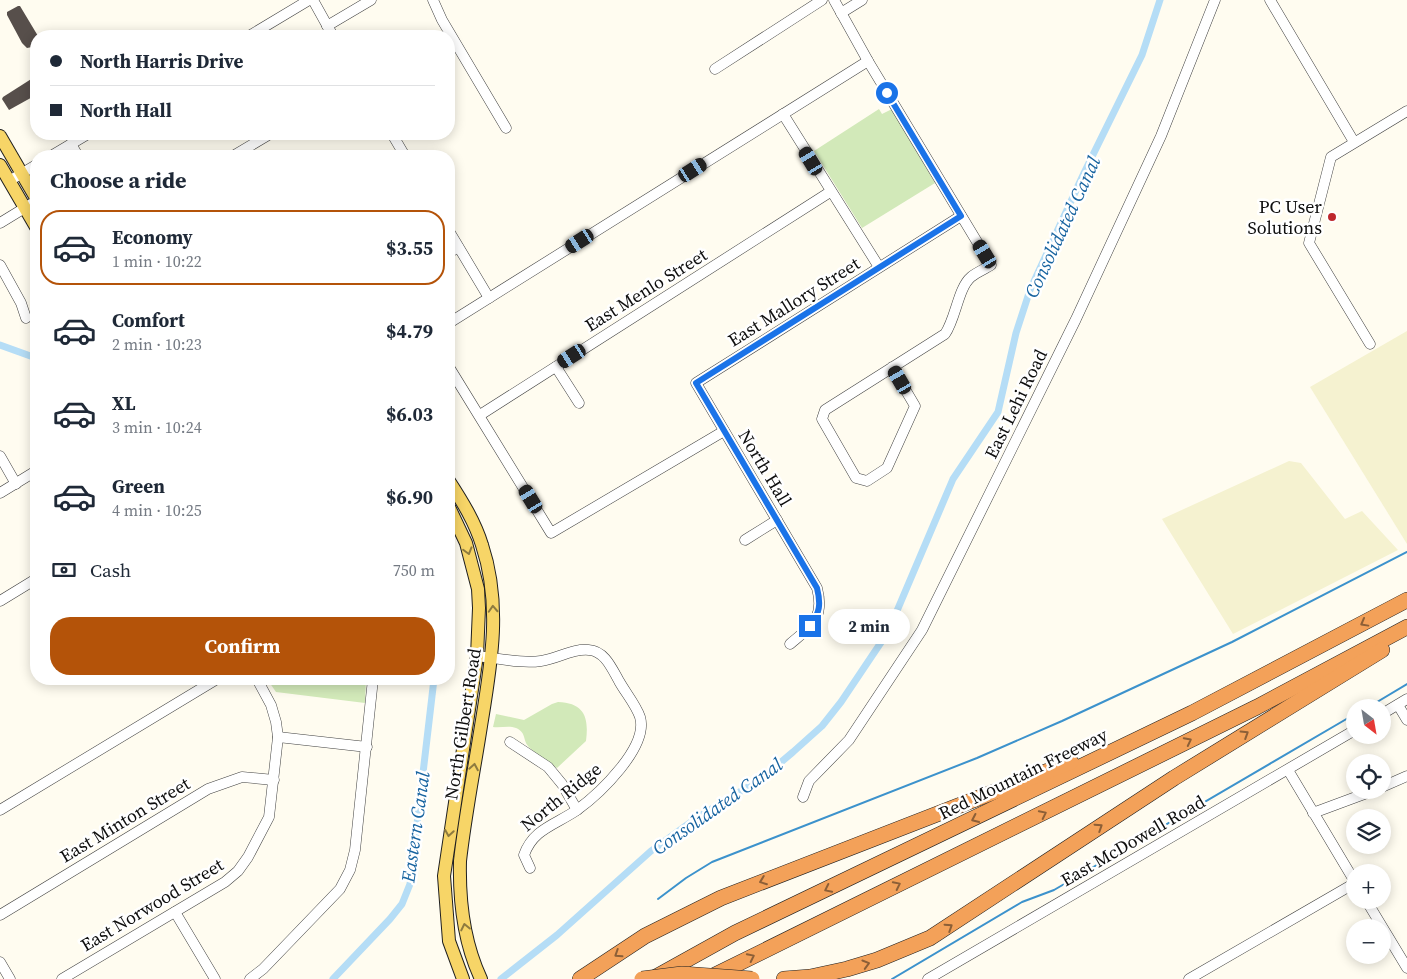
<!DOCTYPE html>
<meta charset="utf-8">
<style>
:root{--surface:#fff;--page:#f2f2f3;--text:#1f2937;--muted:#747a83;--line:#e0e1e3;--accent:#b45309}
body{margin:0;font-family:"Source Serif 4",serif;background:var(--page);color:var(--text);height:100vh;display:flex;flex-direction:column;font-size:19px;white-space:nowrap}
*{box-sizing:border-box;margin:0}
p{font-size:16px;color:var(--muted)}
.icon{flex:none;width:28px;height:28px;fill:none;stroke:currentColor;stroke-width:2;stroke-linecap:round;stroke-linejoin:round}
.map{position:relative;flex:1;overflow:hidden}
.side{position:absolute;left:30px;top:150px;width:425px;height:535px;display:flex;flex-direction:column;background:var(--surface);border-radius:20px;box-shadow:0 2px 12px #0003}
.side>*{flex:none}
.banner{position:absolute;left:30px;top:30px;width:425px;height:110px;border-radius:20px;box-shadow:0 2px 12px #0003;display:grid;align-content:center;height:110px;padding:0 20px;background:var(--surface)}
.needle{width:32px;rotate:149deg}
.fabs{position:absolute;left:1346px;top:699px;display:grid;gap:10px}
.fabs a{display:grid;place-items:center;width:45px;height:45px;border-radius:50%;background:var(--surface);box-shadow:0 2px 12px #0003;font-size:25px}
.end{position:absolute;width:22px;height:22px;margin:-11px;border:6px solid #1a73e8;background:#fff;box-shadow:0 0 0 2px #fff}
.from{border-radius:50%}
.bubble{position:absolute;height:35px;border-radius:18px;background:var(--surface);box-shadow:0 2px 12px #0003;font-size:16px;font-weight:700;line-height:35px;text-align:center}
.car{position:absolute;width:15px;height:30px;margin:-15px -8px;border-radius:6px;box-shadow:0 0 4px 1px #0007;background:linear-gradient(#222 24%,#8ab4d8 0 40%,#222 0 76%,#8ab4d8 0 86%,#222 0)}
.banner b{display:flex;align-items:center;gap:18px;height:48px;font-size:19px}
.banner b+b{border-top:1px solid var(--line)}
.banner i{width:12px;height:12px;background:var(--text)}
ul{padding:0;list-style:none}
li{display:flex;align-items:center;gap:15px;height:75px;margin:0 10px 8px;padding:0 10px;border:2px solid transparent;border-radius:20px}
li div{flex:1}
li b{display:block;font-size:19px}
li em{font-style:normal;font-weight:700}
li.active{border-color:var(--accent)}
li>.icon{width:45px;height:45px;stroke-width:1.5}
h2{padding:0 20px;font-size:22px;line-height:60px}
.pay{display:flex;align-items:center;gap:12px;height:55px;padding:0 20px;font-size:19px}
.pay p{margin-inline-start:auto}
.button{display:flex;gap:10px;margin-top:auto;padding:10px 20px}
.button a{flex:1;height:58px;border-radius:20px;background:var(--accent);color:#fff;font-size:20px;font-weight:700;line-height:58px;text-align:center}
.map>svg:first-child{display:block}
</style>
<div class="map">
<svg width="1407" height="979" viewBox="0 0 1407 979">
<rect width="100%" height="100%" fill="#fffcf0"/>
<g fill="#f5f2d0">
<polygon points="1407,331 1407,544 1310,387"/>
<polygon points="1289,461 1301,463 1345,519 1362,511 1398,550 1233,634 1162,519"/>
</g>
<g fill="#d2e9b9">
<polygon points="879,109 882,114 892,109 935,183 862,228 814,151"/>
<polygon points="267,679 366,679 365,703 276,692"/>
<path d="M558 702C585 703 589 718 586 741L557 768C548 761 536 755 528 746 523 740 526 732 516 728 509 725 501 728 493 727L496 714 524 720 552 704Z"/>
</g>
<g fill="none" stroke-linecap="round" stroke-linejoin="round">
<g stroke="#3c92cc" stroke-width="2">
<polyline points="1367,708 1407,684"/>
<polyline points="658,899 686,878 712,862 977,758 1062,721 1232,642 1407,552"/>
<polyline points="892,979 1022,902 1054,890 1355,714"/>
</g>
<g stroke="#b5ddf6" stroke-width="7">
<polyline points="0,345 36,358"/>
<polyline points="333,979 390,919 402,904 410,884 434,679"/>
<polyline points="501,979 557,935 651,851 695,819 761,779 793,752 822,726 841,702 888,632 953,479 998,412 1016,333 1030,290 1084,173 1142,55 1160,0"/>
</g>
</g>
<g fill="#574f4b">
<polygon points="18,6 20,6 38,36 36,36 36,44 32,47 27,48 22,43 7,15 7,12"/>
<polygon points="36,76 36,95 9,110 2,99 3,97"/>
</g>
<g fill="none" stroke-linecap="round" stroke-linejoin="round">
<g stroke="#414141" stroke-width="11">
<g id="minor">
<polyline points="313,0 333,36"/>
<polyline points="433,0 442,20 506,128"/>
<path d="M834 0 868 61 991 265C985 269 977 272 971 277 958 288 956 318 945 334L825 410 822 419 856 478 867 481 887 468 915 406 892 367"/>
<polyline points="1270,0 1354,142"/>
<polyline points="841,13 862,0"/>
<polyline points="327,26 371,0"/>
<polyline points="249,36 309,0"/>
<polyline points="715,69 822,0"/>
<polyline points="783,114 879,267"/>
<polyline points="392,134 405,156"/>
<polyline points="71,144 78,156"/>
<polyline points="51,156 88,134"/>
<polyline points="233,156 270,134"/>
<polyline points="9,181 36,165"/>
<polyline points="0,223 36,201"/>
<polyline points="449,231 489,298"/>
<polyline points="449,253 458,247"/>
<polyline points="0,265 21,303 26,318"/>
<polyline points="449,323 868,61"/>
<polyline points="1370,344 1309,243 1331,157 1407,111"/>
<polyline points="449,367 551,533 724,431"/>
<polyline points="556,367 579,403"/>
<polyline points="480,415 830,192"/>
<polyline points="0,456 16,484"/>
<polyline points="0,493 36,471"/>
<polyline points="745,540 777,520"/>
<polyline points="0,601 36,579"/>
<path d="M790 644C811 626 825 619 817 588L696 383 961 216"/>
<path d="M477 656C497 658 521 664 541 661 557 659 573 648 589 650 605 651 612 669 619 681 625 692 636 705 640 717 649 747 599 794 577 810 555 825 533 829 524 855L530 868"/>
<polyline points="1398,705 1407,720"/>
<polyline points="1382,714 1407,699"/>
<polyline points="278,737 367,747"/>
<polyline points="510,742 548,767 562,784 577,810"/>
<polyline points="1288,770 1355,882"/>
<polyline points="1382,787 1407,776"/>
<polyline points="803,797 809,781 849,740 922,630 1076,319 1161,136 1215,0"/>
<polyline points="0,810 217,679"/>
<polyline points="1313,813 1375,790"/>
<polyline points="1366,900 1407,968"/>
<polyline points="175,912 215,979"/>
<polyline points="0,915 208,789 242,777 274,780"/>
<polyline points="0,962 10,979"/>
<polyline points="62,979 225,882 238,871 248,857 269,817 278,737 276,722 271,705 257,679"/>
<polyline points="250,979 263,969 340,889 350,870 355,850 373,679"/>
<polyline points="928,979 1355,730"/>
<polyline points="1189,979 1355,883"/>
</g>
</g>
<g stroke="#1f1f1f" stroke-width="14">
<g id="major">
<polyline points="0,136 36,198"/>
<polyline points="0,165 36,227"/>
<path d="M449 481C462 501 475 522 482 545 502 605 491 665 481 726 474 771 465 816 460 861 459 901 464 943 481 979"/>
<polyline points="449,507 466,543 478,589 479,608 477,656 444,876 449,941 463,979"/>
</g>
</g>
<g stroke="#1f1f1f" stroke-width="16">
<g id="highway">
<polyline points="654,978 735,933 1192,713 1407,600"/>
<polyline points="709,978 1257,707 1407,627"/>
<polyline points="580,979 645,936 721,898 1071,762"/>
<polyline points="784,979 810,977 847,969 877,960 930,938 1174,778 1382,650"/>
</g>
</g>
<use href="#minor" stroke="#fff" stroke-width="10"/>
<use href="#major" stroke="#f7d567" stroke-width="12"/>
<use href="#highway" stroke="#f3a159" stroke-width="15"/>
<g stroke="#1f1f1f" stroke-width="16" stroke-linecap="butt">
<polyline id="highway-bridge" points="642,979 682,974 752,979"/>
</g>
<use href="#highway-bridge" stroke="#f3a159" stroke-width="15"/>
</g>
<defs><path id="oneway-chevron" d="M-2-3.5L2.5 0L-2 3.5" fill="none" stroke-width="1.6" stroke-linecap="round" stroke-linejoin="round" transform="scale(1.25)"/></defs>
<g stroke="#8e7b3f">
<use href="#oneway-chevron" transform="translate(468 551) rotate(74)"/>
<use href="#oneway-chevron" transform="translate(493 609) rotate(-93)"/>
<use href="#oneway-chevron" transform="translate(474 767) rotate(-80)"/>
<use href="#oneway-chevron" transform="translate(449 833) rotate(99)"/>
<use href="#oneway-chevron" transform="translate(465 927) rotate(-102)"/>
</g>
<g stroke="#8c5f37">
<use href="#oneway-chevron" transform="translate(1364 623) rotate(151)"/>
<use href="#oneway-chevron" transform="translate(1245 734) rotate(-32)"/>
<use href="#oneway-chevron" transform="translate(1188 741) rotate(-27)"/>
<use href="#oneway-chevron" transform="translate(1043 814) rotate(-26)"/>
<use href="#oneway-chevron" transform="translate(975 819) rotate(155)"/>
<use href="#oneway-chevron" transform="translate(1099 827) rotate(-33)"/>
<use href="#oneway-chevron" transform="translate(763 881) rotate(159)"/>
<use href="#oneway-chevron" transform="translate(897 885) rotate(-26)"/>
<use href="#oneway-chevron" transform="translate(828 889) rotate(154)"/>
<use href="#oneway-chevron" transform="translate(949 927) rotate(-33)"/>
<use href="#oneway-chevron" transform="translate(618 954) rotate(147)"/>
<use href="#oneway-chevron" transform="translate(751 957) rotate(-26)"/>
<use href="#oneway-chevron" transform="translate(866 964) rotate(-16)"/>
</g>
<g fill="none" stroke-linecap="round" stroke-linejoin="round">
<path stroke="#1a73e8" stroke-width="6" d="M810 626C820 613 821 604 817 588L696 383 961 216 887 93"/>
</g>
<circle fill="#be272d" stroke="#fff" stroke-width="2" cx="1332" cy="217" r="5"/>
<g text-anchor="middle" stroke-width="5" stroke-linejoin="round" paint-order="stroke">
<g font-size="18" fill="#0e0e0e" stroke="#fff" text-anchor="end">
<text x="1322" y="213">PC User<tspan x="1322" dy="21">Solutions</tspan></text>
</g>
<g font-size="18" fill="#0e0e0e" stroke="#fff">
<text transform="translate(646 290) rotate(-32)" y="6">East Menlo Street</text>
<text transform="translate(794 302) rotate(-32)" y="6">East Mallory Street</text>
<text transform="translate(1016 404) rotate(-64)" y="6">East Lehi Road</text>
<text transform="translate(765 468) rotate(59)" y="6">North Hall</text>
<text transform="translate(463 724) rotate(-81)" y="6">North Gilbert Road</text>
<text transform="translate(1023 774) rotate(-26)" y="6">Red Mountain Freeway</text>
<text transform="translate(561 797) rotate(-39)" y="6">North Ridge</text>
<text transform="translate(125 820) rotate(-31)" y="6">East Minton Street</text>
<text transform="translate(1133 841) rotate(-30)" y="6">East McDowell Road</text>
<text transform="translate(152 905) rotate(-31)" y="6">East Norwood Street</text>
</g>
<g font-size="19" font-style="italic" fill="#1864a0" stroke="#fff">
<text transform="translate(1062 227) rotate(-65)" y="7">Consolidated Canal</text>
<text transform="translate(717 806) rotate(-35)" y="7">Consolidated Canal</text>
<text transform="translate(415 827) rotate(-82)" y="7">Eastern Canal</text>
</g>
</g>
</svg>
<div class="fabs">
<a><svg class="needle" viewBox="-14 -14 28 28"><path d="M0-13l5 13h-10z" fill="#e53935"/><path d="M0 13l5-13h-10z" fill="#747a83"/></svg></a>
<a><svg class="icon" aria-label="locate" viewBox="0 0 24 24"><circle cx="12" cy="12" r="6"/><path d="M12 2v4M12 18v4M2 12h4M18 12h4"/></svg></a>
<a><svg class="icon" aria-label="layers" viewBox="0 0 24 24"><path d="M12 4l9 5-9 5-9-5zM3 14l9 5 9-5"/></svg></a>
<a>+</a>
<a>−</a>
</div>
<i class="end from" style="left:887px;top:93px"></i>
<i class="end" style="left:810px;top:626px"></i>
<div class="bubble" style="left:828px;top:609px;width:82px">2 min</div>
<i class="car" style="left:811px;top:161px;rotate:329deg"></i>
<i class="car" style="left:693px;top:170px;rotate:58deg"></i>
<i class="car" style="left:580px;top:241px;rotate:238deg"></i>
<i class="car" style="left:985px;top:254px;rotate:329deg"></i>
<i class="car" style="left:572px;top:356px;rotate:238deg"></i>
<i class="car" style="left:900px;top:380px;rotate:330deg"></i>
<i class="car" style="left:531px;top:499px;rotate:329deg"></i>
<div class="banner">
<b><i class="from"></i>North Harris Drive</b>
<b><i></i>North Hall</b>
</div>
<section class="side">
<h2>Choose a ride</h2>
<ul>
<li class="active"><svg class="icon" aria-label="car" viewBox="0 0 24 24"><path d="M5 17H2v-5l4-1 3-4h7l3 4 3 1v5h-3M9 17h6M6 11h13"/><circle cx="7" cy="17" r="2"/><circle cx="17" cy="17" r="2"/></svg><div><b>Economy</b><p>1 min · 10:22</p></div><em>$3.55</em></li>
<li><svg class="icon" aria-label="car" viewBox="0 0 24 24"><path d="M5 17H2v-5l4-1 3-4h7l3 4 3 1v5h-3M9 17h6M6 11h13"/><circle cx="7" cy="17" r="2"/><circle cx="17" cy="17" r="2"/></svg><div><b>Comfort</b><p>2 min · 10:23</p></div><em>$4.79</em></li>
<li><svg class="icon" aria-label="car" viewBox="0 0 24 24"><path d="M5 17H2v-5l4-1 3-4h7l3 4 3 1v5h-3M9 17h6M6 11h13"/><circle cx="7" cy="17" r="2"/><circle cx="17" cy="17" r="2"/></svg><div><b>XL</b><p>3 min · 10:24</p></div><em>$6.03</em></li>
<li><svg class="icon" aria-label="car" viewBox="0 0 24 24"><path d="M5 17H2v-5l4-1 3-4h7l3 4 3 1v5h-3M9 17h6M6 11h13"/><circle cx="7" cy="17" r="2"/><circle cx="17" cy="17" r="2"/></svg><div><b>Green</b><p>4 min · 10:25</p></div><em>$6.90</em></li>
</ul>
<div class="pay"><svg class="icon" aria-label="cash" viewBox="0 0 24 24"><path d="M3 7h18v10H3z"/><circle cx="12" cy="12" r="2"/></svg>Cash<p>750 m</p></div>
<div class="button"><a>Confirm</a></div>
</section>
</div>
